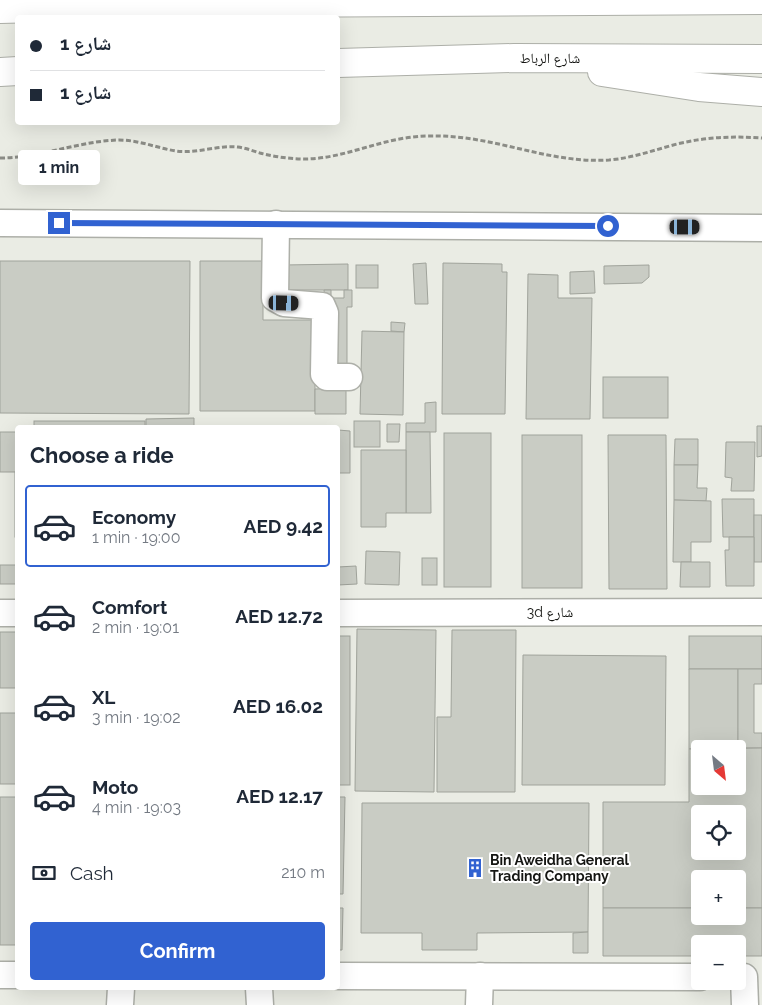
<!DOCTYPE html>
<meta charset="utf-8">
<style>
:root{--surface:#fff;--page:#f2f2f3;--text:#1f2937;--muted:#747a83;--line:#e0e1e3;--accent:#3162d1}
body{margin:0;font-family:Raleway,"Noto Naskh Arabic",sans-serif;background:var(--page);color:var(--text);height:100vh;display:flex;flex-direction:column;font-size:19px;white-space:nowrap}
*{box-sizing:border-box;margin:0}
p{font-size:16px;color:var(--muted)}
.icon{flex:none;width:28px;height:28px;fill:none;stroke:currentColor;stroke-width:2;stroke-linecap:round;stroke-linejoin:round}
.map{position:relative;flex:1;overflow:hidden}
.panel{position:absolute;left:15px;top:425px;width:325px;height:565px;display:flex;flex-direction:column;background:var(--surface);border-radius:5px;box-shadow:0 5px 20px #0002}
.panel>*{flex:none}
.top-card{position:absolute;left:15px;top:15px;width:325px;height:110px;border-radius:5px;box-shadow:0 5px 20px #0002;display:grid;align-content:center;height:110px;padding:0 15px;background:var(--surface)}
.needle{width:32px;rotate:152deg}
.controls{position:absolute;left:691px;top:740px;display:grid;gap:10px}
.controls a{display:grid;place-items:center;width:55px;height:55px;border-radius:5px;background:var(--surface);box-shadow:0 5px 20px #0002;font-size:25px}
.end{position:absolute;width:22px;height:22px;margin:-11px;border:6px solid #3162d1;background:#fff;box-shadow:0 0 0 2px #fff}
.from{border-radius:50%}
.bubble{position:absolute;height:35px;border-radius:5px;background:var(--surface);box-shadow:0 5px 20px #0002;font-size:16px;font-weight:700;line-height:35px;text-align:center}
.car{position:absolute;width:15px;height:30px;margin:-15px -8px;border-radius:6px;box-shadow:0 0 4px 1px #0007;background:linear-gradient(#222 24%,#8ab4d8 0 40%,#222 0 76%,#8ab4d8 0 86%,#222 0)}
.top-card b{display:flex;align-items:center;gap:18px;height:48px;font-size:19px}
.top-card b+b{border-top:1px solid var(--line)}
.top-card i{width:12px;height:12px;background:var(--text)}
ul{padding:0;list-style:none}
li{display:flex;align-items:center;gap:15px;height:82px;margin:0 10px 8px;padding:0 5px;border:2px solid transparent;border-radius:5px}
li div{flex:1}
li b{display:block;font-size:19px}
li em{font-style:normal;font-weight:700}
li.current{border-color:var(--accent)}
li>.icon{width:45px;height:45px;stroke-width:1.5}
h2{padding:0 15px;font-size:22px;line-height:60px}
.pay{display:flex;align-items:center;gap:12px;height:55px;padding:0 15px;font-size:19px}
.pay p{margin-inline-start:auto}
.button{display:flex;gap:10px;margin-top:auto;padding:10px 15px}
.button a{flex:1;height:58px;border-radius:5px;background:var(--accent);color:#fff;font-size:20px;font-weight:700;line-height:58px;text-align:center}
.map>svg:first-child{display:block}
</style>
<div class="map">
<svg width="762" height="1005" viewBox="0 0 762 1005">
<rect width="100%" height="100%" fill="#eaece4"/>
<g fill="#c9ccc4" stroke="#a0a39b" fill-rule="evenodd">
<polygon points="0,261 190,261 189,414 0,413"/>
<polygon points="200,261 263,261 263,320 315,320 315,411 200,411"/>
<polygon points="426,263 428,304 415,304 413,264"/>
<polygon points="443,263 502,264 502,272 507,272 505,414 442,414"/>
<polygon points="348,264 348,290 283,290 283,265"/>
<rect x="356" y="265" width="22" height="23"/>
<polygon points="649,265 649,277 642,283 604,284 604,266"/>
<polygon points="594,271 595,293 570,294 570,272"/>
<polygon points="528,274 558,275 558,298 592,298 590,419 526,419"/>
<polygon points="324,290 331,290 331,298 344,298 344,290 352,290 352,307 347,307 347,367 331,367"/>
<polygon points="391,322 405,323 404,332 391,331"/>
<polygon points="362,331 404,332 403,415 360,414"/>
<rect x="603" y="377" width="65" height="41"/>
<polygon points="346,388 346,414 315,414 315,389"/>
<polygon points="436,402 436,432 406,432 406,423 425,423 425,403"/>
<polygon points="194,418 194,428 146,428 146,419"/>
<rect x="34" y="421" width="111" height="7"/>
<rect x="354" y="421" width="26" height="26"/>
<polygon points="387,424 400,424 399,442 387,442"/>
<polygon points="757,426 762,426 762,456 757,457"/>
<polygon points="338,430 350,431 350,473 338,473"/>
<rect x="0" y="432" width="18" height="40"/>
<polygon points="406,432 430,432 431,513 406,513"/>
<rect x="444" y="433" width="47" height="154"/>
<rect x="522" y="435" width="60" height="153"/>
<polygon points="608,435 666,435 667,589 609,589"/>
<polygon points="675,439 698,439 698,465 674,465"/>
<polygon points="726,442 755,442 754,491 731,491 732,478 725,477"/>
<polygon points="361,450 406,450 406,513 386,513 386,527 361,527"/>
<polygon points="674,465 698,465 697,488 707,488 706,501 674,500"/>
<rect x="15" y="472" width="3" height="65"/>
<polygon points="722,499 754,499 754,537 723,537"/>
<polygon points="674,500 711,501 711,542 691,542 691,562 673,562"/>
<rect x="754" y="515" width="8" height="47"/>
<polygon points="729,537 754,537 754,586 726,586 725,550 729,550"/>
<polygon points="366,551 400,552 399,585 365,584"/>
<rect x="422" y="558" width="15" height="27"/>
<polygon points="681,562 710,562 710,587 680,587"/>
<rect x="0" y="565" width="18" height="19"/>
<polygon points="356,566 357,584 338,585 338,567"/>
<polygon points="357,629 436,630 434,792 355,791"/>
<polygon points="452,630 516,630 515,792 437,792 437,717 451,717"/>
<rect x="0" y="632" width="18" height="56"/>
<rect x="338" y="636" width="12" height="149"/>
<rect x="689" y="636" width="73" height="33"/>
<polygon points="523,655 666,656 665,785 522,785"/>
<polygon points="689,669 738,669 738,748 689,749"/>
<polygon points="738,669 762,669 762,684 754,684 754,733 762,733 762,748 738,748"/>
<rect x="0" y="713" width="18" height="71"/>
<path d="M762 748V908H738V879H700V908H603V802H689V749ZM700 749H738V786H700ZM700 814H738V851H700Z"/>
<rect x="0" y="797" width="18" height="148"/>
<polygon points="338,797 345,797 343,894 338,894"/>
<polygon points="362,803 589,803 588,932 477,933 477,950 422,950 422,933 361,933"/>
<polygon points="338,908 343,908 342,950 338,950"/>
<polygon points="603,908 700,908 700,916 738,916 738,908 762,908 762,956 738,956 738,944 700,944 700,956 603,956"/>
<polygon points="588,932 588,953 573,953 573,933"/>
</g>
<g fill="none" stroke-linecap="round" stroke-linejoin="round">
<g stroke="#adafa8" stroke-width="29">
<g id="minor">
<polyline points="0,223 762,228"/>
<polyline points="276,224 275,298 284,303 322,306 325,313 324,374 327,377 349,377"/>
<polyline points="0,613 18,613"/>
<polyline points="338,613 762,612"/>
<polyline points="0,975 18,975"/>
<polyline points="338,976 700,977"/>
<polyline points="744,977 745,1005"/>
<polyline points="259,988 260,1005"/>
<polyline points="120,1005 121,988"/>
<polyline points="479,1005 480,976"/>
</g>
</g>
<g stroke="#adafa8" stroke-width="30">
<g id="highway">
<polyline points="0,9 242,3 762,0"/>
<polyline points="338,63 514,58 762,59"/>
<polyline points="0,72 18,71"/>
<polyline points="602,72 699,87 762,92"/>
</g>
</g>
<path stroke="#8b8c86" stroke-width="3" stroke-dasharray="5 2.5" stroke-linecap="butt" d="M0 158C41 158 78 141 119 140 139 140 157 148 176 151 196 154 217 145 238 147 246 148 253 151 260 153 275 157 291 159 307 159 348 158 385 136 429 136 493 134 546 164 609 160 633 158 654 150 677 144 706 137 733 136 762 138"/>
<use href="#minor" stroke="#fff" stroke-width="26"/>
<use href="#highway" stroke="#fff" stroke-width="28"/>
</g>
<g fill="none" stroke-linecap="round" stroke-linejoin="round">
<polyline stroke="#3162d1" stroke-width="6" points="59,223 608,226"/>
</g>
<defs>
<g id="building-bare" transform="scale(1.5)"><path d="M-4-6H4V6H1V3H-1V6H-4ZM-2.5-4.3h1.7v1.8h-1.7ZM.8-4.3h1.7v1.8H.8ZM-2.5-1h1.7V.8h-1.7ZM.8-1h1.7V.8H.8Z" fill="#3162d1" stroke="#fff" stroke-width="2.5" paint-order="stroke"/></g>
</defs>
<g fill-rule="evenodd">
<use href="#building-bare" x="475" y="868"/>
</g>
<g text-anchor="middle" stroke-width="4" stroke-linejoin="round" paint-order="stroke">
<g font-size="14" fill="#151613" stroke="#fff">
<text x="550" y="63">شارع الرباط</text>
<text x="550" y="617">3d شارع</text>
</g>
<g font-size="14" font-weight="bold" fill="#151613" stroke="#fff" text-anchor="start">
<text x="490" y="865">Bin Aweidha General<tspan x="490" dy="16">Trading Company</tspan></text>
</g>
</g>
</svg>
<div class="controls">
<a><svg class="needle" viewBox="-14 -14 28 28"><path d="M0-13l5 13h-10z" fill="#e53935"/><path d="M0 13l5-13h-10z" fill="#747a83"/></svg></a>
<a><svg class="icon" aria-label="locate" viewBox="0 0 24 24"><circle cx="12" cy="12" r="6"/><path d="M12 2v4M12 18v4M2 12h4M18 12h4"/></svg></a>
<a>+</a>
<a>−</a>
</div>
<i class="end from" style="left:608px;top:226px"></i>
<i class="end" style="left:59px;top:223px"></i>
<div class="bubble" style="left:18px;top:150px;width:82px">1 min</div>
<i class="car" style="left:685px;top:227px;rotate:90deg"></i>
<i class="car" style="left:284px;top:303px;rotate:91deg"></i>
<div class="top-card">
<b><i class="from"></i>شارع 1</b>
<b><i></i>شارع 1</b>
</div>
<section class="panel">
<h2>Choose a ride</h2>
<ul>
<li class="current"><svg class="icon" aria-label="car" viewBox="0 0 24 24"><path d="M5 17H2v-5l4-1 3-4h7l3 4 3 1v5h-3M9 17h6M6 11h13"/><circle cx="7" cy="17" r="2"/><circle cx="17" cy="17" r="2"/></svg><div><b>Economy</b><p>1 min · 19:00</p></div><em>AED 9.42</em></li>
<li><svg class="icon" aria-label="car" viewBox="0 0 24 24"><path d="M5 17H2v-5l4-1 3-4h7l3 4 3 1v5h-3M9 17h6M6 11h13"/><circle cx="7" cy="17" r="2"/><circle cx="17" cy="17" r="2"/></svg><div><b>Comfort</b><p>2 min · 19:01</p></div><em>AED 12.72</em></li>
<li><svg class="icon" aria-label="car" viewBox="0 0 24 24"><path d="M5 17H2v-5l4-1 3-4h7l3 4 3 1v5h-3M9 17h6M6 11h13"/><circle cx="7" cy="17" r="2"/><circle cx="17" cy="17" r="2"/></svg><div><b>XL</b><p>3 min · 19:02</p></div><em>AED 16.02</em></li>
<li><svg class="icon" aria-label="car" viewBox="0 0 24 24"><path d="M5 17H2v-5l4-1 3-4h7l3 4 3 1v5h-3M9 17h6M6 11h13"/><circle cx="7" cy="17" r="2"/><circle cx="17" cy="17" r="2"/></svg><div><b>Moto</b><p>4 min · 19:03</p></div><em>AED 12.17</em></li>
</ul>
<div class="pay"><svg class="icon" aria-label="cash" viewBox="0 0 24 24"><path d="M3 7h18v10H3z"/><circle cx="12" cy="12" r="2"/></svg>Cash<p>210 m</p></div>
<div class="button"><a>Confirm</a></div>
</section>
</div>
